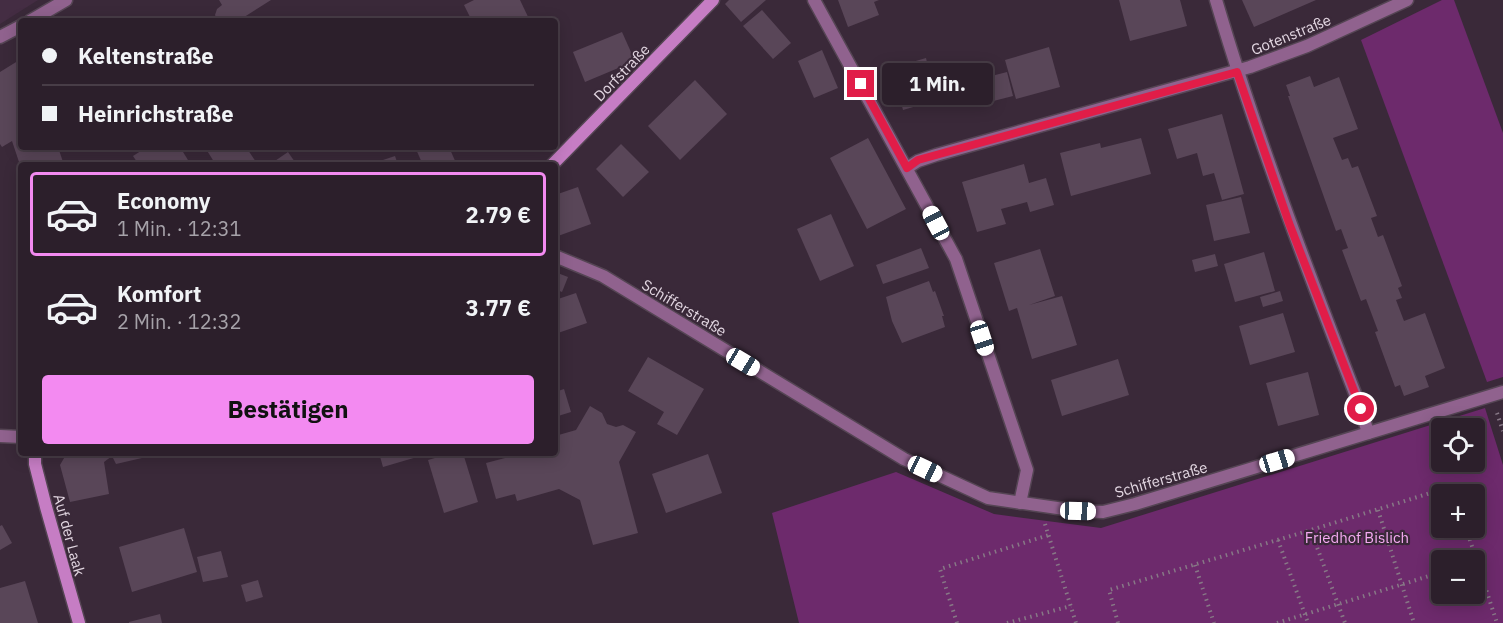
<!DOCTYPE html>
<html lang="de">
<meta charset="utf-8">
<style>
:root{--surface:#2c1f2b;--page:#342733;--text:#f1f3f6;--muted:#a6a2a9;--line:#483d47;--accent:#f38af1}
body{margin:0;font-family:"IBM Plex Sans",sans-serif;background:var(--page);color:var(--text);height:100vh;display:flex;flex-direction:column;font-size:22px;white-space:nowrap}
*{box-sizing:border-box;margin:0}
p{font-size:20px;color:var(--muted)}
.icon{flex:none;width:33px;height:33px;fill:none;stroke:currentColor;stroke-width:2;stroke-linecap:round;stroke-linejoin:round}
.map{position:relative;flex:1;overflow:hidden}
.drawer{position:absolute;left:18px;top:162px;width:540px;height:294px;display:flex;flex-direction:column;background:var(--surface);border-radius:6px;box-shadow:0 3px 15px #0003,0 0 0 2px var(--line)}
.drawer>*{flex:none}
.guide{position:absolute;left:18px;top:18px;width:540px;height:132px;border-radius:6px;box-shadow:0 3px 15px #0003,0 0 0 2px var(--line);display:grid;align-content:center;height:132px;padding:0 24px;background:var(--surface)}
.buttons{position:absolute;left:1431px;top:418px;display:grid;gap:12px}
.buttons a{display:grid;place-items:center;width:54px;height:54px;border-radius:6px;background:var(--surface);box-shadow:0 3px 15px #0003,0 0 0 2px var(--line);font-size:30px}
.end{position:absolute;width:27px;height:27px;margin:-14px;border:8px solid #e11d48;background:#fff;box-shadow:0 0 0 3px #fff}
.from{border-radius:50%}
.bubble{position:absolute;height:42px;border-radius:6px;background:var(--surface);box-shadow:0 3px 15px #0003,0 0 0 2px var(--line);font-size:20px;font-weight:800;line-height:42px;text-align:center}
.car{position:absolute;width:18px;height:36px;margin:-18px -9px;border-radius:8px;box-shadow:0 0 4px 2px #0007;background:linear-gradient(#fff 24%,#345 0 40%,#fff 0 76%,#345 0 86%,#fff 0)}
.guide b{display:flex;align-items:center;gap:21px;height:57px;font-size:22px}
.guide b+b{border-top:2px solid var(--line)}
.guide i{width:15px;height:15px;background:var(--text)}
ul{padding:10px 0 0;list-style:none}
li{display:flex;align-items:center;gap:18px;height:84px;margin:0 12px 9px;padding:0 12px;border:3px solid transparent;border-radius:6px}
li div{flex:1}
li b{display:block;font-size:22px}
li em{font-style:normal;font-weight:800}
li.active{border-color:var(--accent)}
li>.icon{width:54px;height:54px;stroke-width:1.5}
.primary-button{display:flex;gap:12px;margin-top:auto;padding:12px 24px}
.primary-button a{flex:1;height:69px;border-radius:6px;background:var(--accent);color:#111;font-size:24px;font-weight:800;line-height:69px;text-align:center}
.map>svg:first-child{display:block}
</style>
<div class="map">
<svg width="1503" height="623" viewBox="0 0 1503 623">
<rect width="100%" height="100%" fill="#3a2939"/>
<polygon fill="#442d43" points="0,0 38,0 0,24"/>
<g fill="#6d2a6c" fill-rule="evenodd">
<polygon points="1442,0 1454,0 1503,133 1503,377 1487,382 1361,40"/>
<path d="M1485 408 1503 465V623H799L772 513 896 472 994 514 1101 528ZM1442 429H1474V462H1442ZM1442 495H1474V528H1442ZM1442 561H1474V594H1442Z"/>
</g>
<g fill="#594658">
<polygon points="219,0 271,0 238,21 218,21 215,15 217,9 222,5"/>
<polygon points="474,0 520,0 530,21 472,21 464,5"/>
<polygon points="729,0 766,0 741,22 725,4"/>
<polygon points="838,0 879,0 874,2 879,15 848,27"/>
<polygon points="1119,0 1180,0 1187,26 1130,41"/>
<polygon points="1242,0 1316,0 1254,27"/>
<polygon points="762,10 791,43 773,59 743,26"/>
<polygon points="622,32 635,61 585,82 573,52"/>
<polygon points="1049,47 1060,87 1016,99 1005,60"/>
<polygon points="822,50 838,88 814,98 798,61"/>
<polygon points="926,58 929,71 960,62 967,84 935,94 937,100 903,110 892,68"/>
<polygon points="21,59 21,147 58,147 64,165 20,165 12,141 2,147 0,144 0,72"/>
<polygon points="1007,72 1013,96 974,106 968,82"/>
<polygon points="1310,76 1314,87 1339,77 1358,129 1333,138 1342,160 1348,158 1352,168 1358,166 1377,216 1371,218 1378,237 1383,235 1402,286 1398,288 1402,298 1396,300 1404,321 1425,313 1445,368 1425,376 1429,387 1404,396 1400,385 1395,387 1375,332 1378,331 1366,299 1361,301 1342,250 1348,248 1341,229 1336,231 1288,96 1290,96 1286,85"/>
<polygon points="695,80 727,114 680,160 648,126"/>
<polygon points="1222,114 1244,194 1222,200 1214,173 1203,176 1197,153 1177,159 1168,129"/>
<polygon points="868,138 906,209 867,229 830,158"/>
<polygon points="1141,138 1151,174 1071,196 1060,153 1100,143 1101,148"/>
<polygon points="621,144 649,172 623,197 596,169"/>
<polygon points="147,147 180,147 191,165 139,165 133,156"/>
<polygon points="210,147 246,147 258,165 216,165 206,149"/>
<polygon points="415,147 449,147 456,163 423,165"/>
<polygon points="288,152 297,165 269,165"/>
<polygon points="395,156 398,165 368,165"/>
<polygon points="1024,164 1029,183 1046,178 1054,205 1030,212 1027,202 1001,209 1006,224 977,232 962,182"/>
<polygon points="578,187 591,224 558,236 555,229 555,195"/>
<polygon points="1241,197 1250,233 1214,241 1206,205"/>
<polygon points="831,214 854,266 820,281 797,229"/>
<polygon points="921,248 929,268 883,284 876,265"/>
<polygon points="1040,249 1055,296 1029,305 1062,296 1077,345 1032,359 1017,308 1009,311 994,263"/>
<polygon points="1264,252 1275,291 1235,302 1224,264"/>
<polygon points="1215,254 1218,266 1195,272 1192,260"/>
<polygon points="555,272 568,277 562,292 555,289"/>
<polygon points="929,281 933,292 935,291 944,316 942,316 945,327 902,343 892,321 886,297"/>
<polygon points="1280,291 1283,301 1263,307 1260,297"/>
<polygon points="576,293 587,323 555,334 555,300"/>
<polygon points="1283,313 1295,352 1250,365 1239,326"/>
<polygon points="648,357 704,389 677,435 657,424 664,412 628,391"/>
<polygon points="1118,359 1129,395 1062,416 1051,380"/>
<polygon points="1308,372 1319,415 1278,426 1266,383"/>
<polygon points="564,389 571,412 555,417 555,392"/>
<polygon points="590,406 602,413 607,424 616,427 623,425 636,432 619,462 638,533 593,545 580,500 559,489 517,501 515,494 496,499 486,463 505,458 503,453 555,453 555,436 576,430"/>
<polygon points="67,453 141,453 142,458 116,464 112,456 104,462 109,494 70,502 60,465"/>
<polygon points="379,453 416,453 417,457 383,467"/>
<polygon points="452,453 463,453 478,502 444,513 428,460"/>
<polygon points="708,454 722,493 666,513 652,474"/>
<polygon points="2,525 12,543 0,550 0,526"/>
<polygon points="184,528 197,572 132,592 119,547"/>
<polygon points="221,551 228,577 203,582 197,557"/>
<polygon points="258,580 263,597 246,602 241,585"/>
<polygon points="25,581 38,623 0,623 0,588"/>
<polygon points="160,614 162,623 129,623 129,622"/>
</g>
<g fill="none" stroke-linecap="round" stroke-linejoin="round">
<g stroke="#554554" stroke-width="15">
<g id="minor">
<polyline points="814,0 956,259 1027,470 1020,503"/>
<path d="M1216 0C1257 139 1309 274 1361 409L1368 433"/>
<polyline points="30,21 66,0"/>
<polyline points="0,37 21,26"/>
<polyline points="907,168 918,161 936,155 1250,67 1307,46 1407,0"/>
<polyline points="555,256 603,276 904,459 988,498 1078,511 1103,512 1135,504 1503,392"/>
<polyline points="0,436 21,437"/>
</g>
</g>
<g stroke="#554554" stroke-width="15">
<g id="secondary">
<polyline points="552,165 713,0"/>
<polyline points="35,453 35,464 46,507 79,623"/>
</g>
</g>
<g stroke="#877886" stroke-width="4" stroke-dasharray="1.5 4.5" stroke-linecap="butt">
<polyline points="1497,413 1503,431"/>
<polyline points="1378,510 1414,623"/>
<polyline points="1045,524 1076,623"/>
<polyline points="1466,528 1497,623"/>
<polyline points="1311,531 1345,623"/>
<polyline points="1278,540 1308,623"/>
<polyline points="1195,565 1214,623"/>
<polyline points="957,623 940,569 1049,535"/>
<polyline points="1007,623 1071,606"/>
<polyline points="1118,623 1109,590 1311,530 1453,486 1456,495"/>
<polyline points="1277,623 1442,572"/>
</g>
<use href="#minor" stroke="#90628e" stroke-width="12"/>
<use href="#secondary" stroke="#c67dc4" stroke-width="12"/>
</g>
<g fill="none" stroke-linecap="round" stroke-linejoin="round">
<polyline stroke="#e11d48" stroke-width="8" points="861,84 907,168 918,160 936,155 1237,72 1289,223 1361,409"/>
</g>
<g text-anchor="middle" stroke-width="4.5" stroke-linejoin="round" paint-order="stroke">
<g font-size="15" fill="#e2d6e1" stroke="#3a2939">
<text transform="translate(1291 35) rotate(-22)" y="5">Gotenstraße</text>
<text transform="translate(622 73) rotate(-46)" y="5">Dorfstraße</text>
<text transform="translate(684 308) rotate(31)" y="5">Schifferstraße</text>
<text transform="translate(1161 480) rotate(-16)" y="5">Schifferstraße</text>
<text transform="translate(69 535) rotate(75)" y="5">Auf der Laak</text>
</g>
<g font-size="15" fill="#f5aaf2" stroke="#3a2939">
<text x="1357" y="543">Friedhof Bislich</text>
</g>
</g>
</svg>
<div class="buttons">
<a><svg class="icon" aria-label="locate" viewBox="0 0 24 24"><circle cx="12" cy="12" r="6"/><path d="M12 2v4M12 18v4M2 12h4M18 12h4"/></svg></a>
<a>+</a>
<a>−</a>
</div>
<i class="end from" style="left:1361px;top:409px"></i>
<i class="end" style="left:861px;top:84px"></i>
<div class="bubble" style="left:882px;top:63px;width:111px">1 Min.</div>
<i class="car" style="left:936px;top:223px;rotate:332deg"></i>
<i class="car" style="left:982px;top:338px;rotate:162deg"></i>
<i class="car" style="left:743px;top:362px;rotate:121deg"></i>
<i class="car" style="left:1277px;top:461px;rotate:73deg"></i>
<i class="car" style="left:925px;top:469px;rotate:115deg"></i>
<i class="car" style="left:1078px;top:511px;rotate:92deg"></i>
<div class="guide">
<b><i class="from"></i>Keltenstraße</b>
<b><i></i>Heinrichstraße</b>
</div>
<section class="drawer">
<ul>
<li class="active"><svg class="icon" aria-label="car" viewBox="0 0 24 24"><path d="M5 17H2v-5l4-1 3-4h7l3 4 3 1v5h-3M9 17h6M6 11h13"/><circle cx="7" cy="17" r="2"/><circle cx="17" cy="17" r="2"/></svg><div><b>Economy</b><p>1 Min. · 12:31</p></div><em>2.79 €</em></li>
<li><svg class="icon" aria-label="car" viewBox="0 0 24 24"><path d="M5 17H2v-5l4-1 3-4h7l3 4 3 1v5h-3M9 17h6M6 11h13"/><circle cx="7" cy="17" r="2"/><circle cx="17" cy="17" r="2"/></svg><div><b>Komfort</b><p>2 Min. · 12:32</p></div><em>3.77 €</em></li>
</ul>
<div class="primary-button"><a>Bestätigen</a></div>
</section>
</div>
